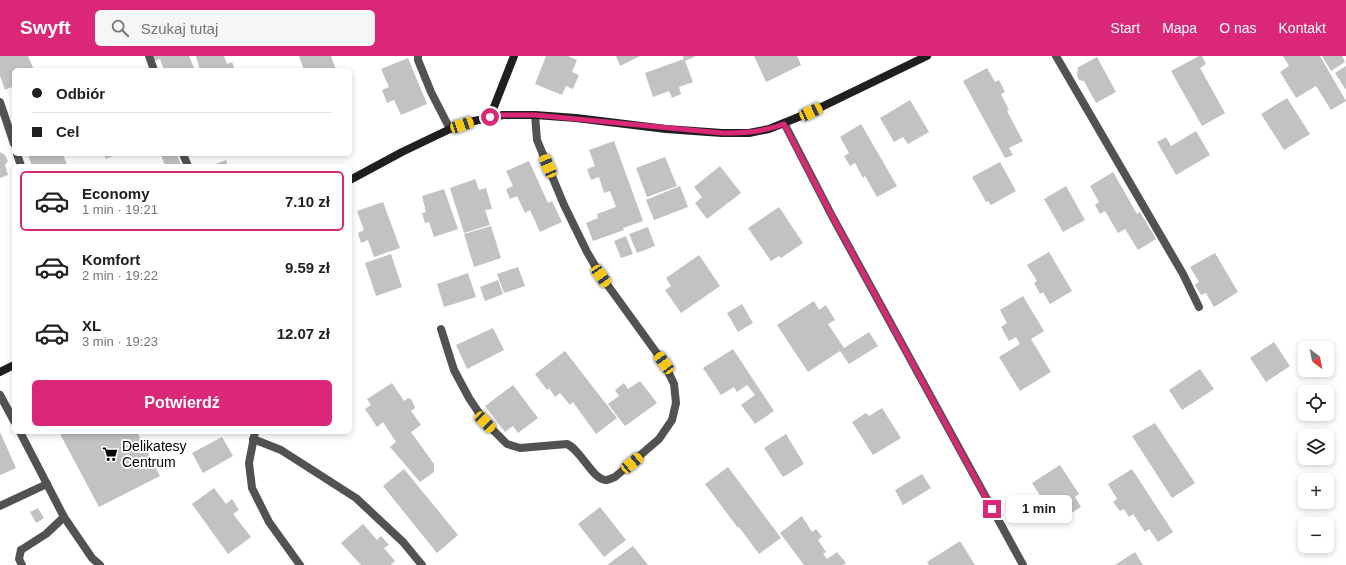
<!DOCTYPE html>
<html lang="pl">
<meta charset="utf-8">
<style>
:root{--surface:#fff;--page:#f6f6f6;--text:#202124;--muted:#757577;--line:#e0e0e0;--accent:#db2777}
body{margin:0;font-family:Arial,sans-serif;background:var(--page);color:var(--text);height:100vh;display:flex;flex-direction:column;font-size:15px;white-space:nowrap}
*{box-sizing:border-box;margin:0}
p{font-size:13px;color:var(--muted)}
.icon{flex:none;width:22px;height:22px;fill:none;stroke:currentColor;stroke-width:2;stroke-linecap:round;stroke-linejoin:round}
.map{position:relative;flex:1;overflow:hidden}
.drawer{position:absolute;left:12px;top:108px;width:340px;height:270px;display:flex;flex-direction:column;background:var(--surface);border-radius:6px;box-shadow:0 2px 6px #0003}
.drawer>*{flex:none}
.guide{position:absolute;left:12px;top:12px;width:340px;height:88px;border-radius:6px;box-shadow:0 2px 6px #0003;display:grid;align-content:center;height:88px;padding:0 20px;background:var(--surface)}
.needle{width:26px;rotate:148deg}
.tools{position:absolute;left:1298px;top:285px;display:grid;gap:8px}
.tools a{display:grid;place-items:center;width:36px;height:36px;border-radius:6px;background:var(--surface);box-shadow:0 2px 6px #0003;font-size:20px}
.end{position:absolute;width:18px;height:18px;margin:-9px;border:5px solid #db2777;background:#fff;box-shadow:0 0 0 2px #fff}
.from{border-radius:50%}
.bubble{position:absolute;height:28px;border-radius:6px;background:var(--surface);box-shadow:0 2px 6px #0003;font-size:13px;font-weight:600;line-height:28px;text-align:center}
.car{position:absolute;width:12px;height:24px;margin:-12px -6px;border-radius:5px;box-shadow:0 0 3px 1px #0007;background:linear-gradient(#f5c518 24%,#345 0 40%,#f5c518 0 76%,#345 0 86%,#f5c518 0)}
.guide b{display:flex;align-items:center;gap:14px;height:38px;font-size:15px}
.guide b+b{border-top:1px solid var(--line)}
.guide i{width:10px;height:10px;background:var(--text)}
ul{padding:7px 0 0;list-style:none}
li{display:flex;align-items:center;gap:12px;height:60px;margin:0 8px 6px;padding:0 12px;border:2px solid transparent;border-radius:6px}
li div{flex:1}
li b{display:block;font-size:15px}
li em{font-style:normal;font-weight:600}
li.selected{border-color:var(--accent)}
li>.icon{width:36px;height:36px;stroke-width:1.5}
.button{display:flex;gap:8px;margin-top:auto;padding:8px 20px}
.button a{flex:1;height:46px;border-radius:6px;background:var(--accent);color:#fff;font-size:16px;font-weight:600;line-height:46px;text-align:center}
header{display:flex;align-items:center;gap:24px;box-sizing:border-box;height:56px;padding:0 20px;background:var(--accent);color:#fff}
header strong{font-size:19px}
nav{display:flex;gap:22px;margin-inline-start:auto;font-size:14px}
.search{width:280px;height:36px;background:var(--page);display:flex;align-items:center;gap:10px;box-sizing:border-box;padding:0 14px;border-radius:6px;color:var(--muted);font-size:15px}
.map>svg:first-child{display:block}
</style>
<header>
<strong>Swyft</strong>
<div class="search"><svg class="icon" aria-label="search" viewBox="0 0 24 24"><circle cx="10" cy="10" r="6"/><path d="M15 15l6 6"/></svg>Szukaj tutaj</div>
<nav><a>Start</a><a>Mapa</a><a>O nas</a><a>Kontakt</a></nav>
</header>
<div class="map">
<svg width="1346" height="509" viewBox="0 0 1346 509">
<rect width="100%" height="100%" fill="#fff"/>
<g fill="#c2c2c2">
<polygon points="0,0 28,0 34,14 14,14 14,30 5,34 0,20"/>
<polygon points="152,0 189,0 195,14 164,14 160,3 154,5"/>
<polygon points="196,0 224,0 227,8 232,6 235,14 200,14"/>
<polygon points="299,0 331,0 336,14 304,14"/>
<polygon points="546,0 568,0 577,4 572,16 579,19 573,33 566,30 562,39 535,28"/>
<polygon points="616,0 640,0 620,10"/>
<polygon points="683,0 696,0 685,5 693,26 679,31 681,38 672,42 669,35 653,41 645,17 684,3"/>
<polygon points="754,0 797,0 801,9 766,26"/>
<polygon points="1199,0 1202,0 1206,8 1200,12 1225,57 1202,70 1171,15"/>
<polygon points="1283,0 1320,0 1346,45 1331,54 1316,30 1296,42 1280,16 1289,10"/>
<polygon points="1322,0 1342,0 1345,6 1331,15"/>
<polygon points="1097,1 1116,36 1096,47 1084,25 1079,24 1077,19 1078,14 1077,12"/>
<polygon points="408,2 427,48 401,59 394,44 387,47 382,34 389,31 381,13"/>
<polygon points="1346,10 1346,34 1335,17"/>
<polygon points="987,12 995,26 999,24 1005,36 1001,38 1009,54 1007,55 1023,85 1009,92 1013,99 1005,102 963,25"/>
<polygon points="1287,42 1310,78 1284,94 1261,58"/>
<polygon points="910,44 929,76 908,88 903,81 894,86 880,62"/>
<polygon points="861,68 897,130 877,141 865,120 863,122 855,107 850,110 844,100 849,97 840,81"/>
<polygon points="1196,75 1210,99 1176,119 1157,86 1166,81 1171,90"/>
<polygon points="614,85 643,165 623,172 624,174 593,185 586,167 598,162 597,158 616,151 610,135 604,137 599,121 591,124 587,113 595,110 589,94"/>
<polygon points="0,96 5,99 8,105 5,109 8,119 0,122"/>
<polygon points="28,98 63,98 67,109 32,110"/>
<polygon points="104,98 117,98 106,103"/>
<polygon points="163,98 177,98 181,110 165,110 161,99"/>
<polygon points="665,101 677,130 647,141 636,112"/>
<polygon points="226,104 228,110 210,110"/>
<polygon points="529,105 548,147 552,145 562,166 540,176 530,154 525,157 517,140 510,143 506,133 513,130 506,115"/>
<polygon points="1000,106 1016,135 991,149 988,145 986,146 972,121"/>
<polygon points="720,110 741,137 707,163 695,147 702,141 694,131"/>
<polygon points="1113,116 1137,158 1140,156 1156,183 1138,194 1125,173 1118,177 1105,155 1100,158 1095,149 1099,146 1090,130"/>
<polygon points="475,123 479,134 486,132 492,153 485,154 490,169 464,177 450,132"/>
<polygon points="680,130 688,151 654,164 646,144"/>
<polygon points="1066,130 1085,164 1063,176 1044,143"/>
<polygon points="444,133 458,173 434,181 429,166 425,167 422,157 426,156 422,140"/>
<polygon points="383,146 400,192 374,201 368,184 361,187 358,177 364,174 357,155"/>
<polygon points="779,151 803,187 781,202 779,200 771,205 748,172"/>
<polygon points="491,170 501,202 474,211 464,178"/>
<polygon points="648,171 655,190 637,197 629,178"/>
<polygon points="626,180 633,198 621,202 614,185"/>
<polygon points="1049,196 1072,235 1050,248 1043,236 1040,238 1034,227 1037,225 1027,209"/>
<polygon points="1215,197 1238,236 1214,251 1206,237 1201,239 1195,229 1199,226 1190,211"/>
<polygon points="391,198 402,231 376,240 365,207"/>
<polygon points="699,199 720,230 681,257 665,234 671,230 666,222"/>
<polygon points="518,211 525,230 504,237 497,218"/>
<polygon points="468,217 476,241 444,251 437,228"/>
<polygon points="498,224 503,238 485,245 480,231"/>
<polygon points="1023,240 1044,275 1031,283 1051,316 1020,335 999,301 1020,288 1016,281 1009,285 1001,271 1007,267 1000,254"/>
<polygon points="814,245 819,254 826,249 835,264 828,268 844,292 869,276 878,290 849,308 840,295 808,316 777,269"/>
<polygon points="742,248 753,267 738,276 727,257"/>
<polygon points="493,272 504,294 467,313 456,289"/>
<polygon points="1274,286 1290,310 1266,326 1250,302"/>
<polygon points="733,293 774,355 755,368 741,349 755,339 747,329 737,336 734,331 721,339 703,312"/>
<polygon points="565,295 617,362 596,378 573,346 570,349 560,337 555,341 549,332 547,334 535,318"/>
<polygon points="1200,313 1214,333 1182,354 1169,334"/>
<polygon points="640,325 657,347 625,370 608,348 619,340 615,334 624,327 628,333"/>
<polygon points="392,327 404,345 408,342 411,343 414,349 415,352 411,355 421,369 411,376 434,408 434,416 420,426 390,391 396,386 383,366 377,371 365,353 371,349 367,343"/>
<polygon points="513,329 538,362 518,377 513,370 505,376 485,350"/>
<polygon points="882,352 901,382 873,399 852,366 866,357 869,360"/>
<polygon points="1155,367 1195,427 1172,442 1132,380"/>
<polygon points="0,376 16,412 0,419"/>
<polygon points="59,376 137,376 160,420 99,451"/>
<polygon points="786,378 804,408 783,421 764,392"/>
<polygon points="222,381 233,400 203,417 192,397"/>
<polygon points="1060,409 1079,438 1075,441 1081,451 1057,466 1032,427"/>
<polygon points="728,411 781,482 759,498 739,471 738,472 705,428"/>
<polygon points="404,413 458,479 437,497 383,430"/>
<polygon points="1132,413 1173,476 1158,486 1149,473 1145,476 1133,458 1129,461 1124,453 1120,455 1113,446 1117,443 1108,428"/>
<polygon points="922,418 931,432 903,449 895,434"/>
<polygon points="214,432 226,448 232,443 239,454 233,458 251,481 228,498 192,448"/>
<polygon points="600,451 626,484 604,501 578,468"/>
<polygon points="38,452 44,462 36,467 30,456"/>
<polygon points="802,460 812,476 816,473 822,481 818,484 826,496 823,498 827,503 837,496 846,507 843,509 804,509 780,477"/>
<polygon points="363,468 377,484 381,480 389,489 384,492 395,505 391,509 361,509 341,487"/>
<polygon points="960,485 975,509 929,509 927,506"/>
<polygon points="633,490 648,509 607,509"/>
<polygon points="1135,496 1143,509 1115,509"/>
</g>
<g fill="none" stroke-linecap="round" stroke-linejoin="round">
<g stroke="#525252" stroke-width="8">
<polyline points="149,0 154,14"/>
<polyline points="418,0 418,4 431,36 450,73"/>
<polyline points="1056,0 1183,218 1199,251"/>
<polyline points="0,46 14,88"/>
<polyline points="17,98 21,110"/>
<polyline points="183,98 188,110"/>
<polyline points="0,450 47,428"/>
<polyline points="64,461 92,502 100,509"/>
<polyline points="21,494 19,503 22,509"/>
</g>
<g stroke="#525252" stroke-width="8">
<polyline points="784,67 832,160 1023,509"/>
<path d="M441 273 454 314 469 342 485 366 507 388 520 392 567 388C581 394 592 423 606 424 608 424 612 422 615 421L659 383 672 364 676 347 674 328 664 307 601 220 587 196 564 149 537 84 535 59"/>
<polyline points="0,339 14,365"/>
<polyline points="20,376 64,461 46,478 21,494"/>
<polyline points="255,376 249,407 252,432 269,466 300,509"/>
<polyline points="253,383 281,394 356,442 403,486 422,509"/>
</g>
<g stroke="#1f1f1f" stroke-width="8">
<polyline points="490,61 514,0"/>
<polyline points="350,124 402,96 450,73 474,65 503,59 535,59 576,62 666,73 722,77 749,77 769,73 811,56 927,0"/>
<polyline points="0,316 14,309"/>
</g>
</g>
<g fill="none" stroke-linecap="round" stroke-linejoin="round">
<path stroke="#db2777" stroke-width="5" d="M490 61 502 59H535L722 77C746 77 762 76 784 68L832 160 992 453"/>
</g>
<defs>
<g id="supermarket-bare" transform="scale(1.2)"><path d="M-6-5.5h2.5l.6 2H6L4.5 2H-2.5L-4.4-4H-6ZM-1.5 3.2a1.3 1.3 0 1 0 .1 0ZM3 3.2a1.3 1.3 0 1 0 .1 0Z" fill="#000" stroke="#fff" stroke-width="2.5" paint-order="stroke"/></g>
</defs>
<g fill-rule="evenodd">
<use href="#supermarket-bare" x="110" y="398"/>
</g>
<g text-anchor="middle" stroke-width="4" stroke-linejoin="round" paint-order="stroke">
<g font-size="14" fill="#000" stroke="#fff" text-anchor="start">
<text x="122" y="395">Delikatesy<tspan x="122" dy="16">Centrum</tspan></text>
</g>
</g>
</svg>
<div class="tools">
<a><svg class="needle" viewBox="-14 -14 28 28"><path d="M0-13l5 13h-10z" fill="#e53935"/><path d="M0 13l5-13h-10z" fill="#757577"/></svg></a>
<a><svg class="icon" aria-label="locate" viewBox="0 0 24 24"><circle cx="12" cy="12" r="6"/><path d="M12 2v4M12 18v4M2 12h4M18 12h4"/></svg></a>
<a><svg class="icon" aria-label="layers" viewBox="0 0 24 24"><path d="M12 4l9 5-9 5-9-5zM3 14l9 5 9-5"/></svg></a>
<a>+</a>
<a>−</a>
</div>
<i class="end from" style="left:490px;top:61px"></i>
<i class="end" style="left:992px;top:453px"></i>
<div class="bubble" style="left:1006px;top:439px;width:66px">1 min</div>
<i class="car" style="left:811px;top:56px;rotate:65deg"></i>
<i class="car" style="left:462px;top:69px;rotate:72deg"></i>
<i class="car" style="left:548px;top:110px;rotate:337deg"></i>
<i class="car" style="left:601px;top:220px;rotate:145deg"></i>
<i class="car" style="left:664px;top:307px;rotate:324deg"></i>
<i class="car" style="left:485px;top:366px;rotate:135deg"></i>
<i class="car" style="left:632px;top:407px;rotate:50deg"></i>
<div class="guide">
<b><i class="from"></i>Odbiór</b>
<b><i></i>Cel</b>
</div>
<section class="drawer">
<ul>
<li class="selected"><svg class="icon" aria-label="car" viewBox="0 0 24 24"><path d="M5 17H2v-5l4-1 3-4h7l3 4 3 1v5h-3M9 17h6M6 11h13"/><circle cx="7" cy="17" r="2"/><circle cx="17" cy="17" r="2"/></svg><div><b>Economy</b><p>1 min · 19:21</p></div><em>7.10 zł</em></li>
<li><svg class="icon" aria-label="car" viewBox="0 0 24 24"><path d="M5 17H2v-5l4-1 3-4h7l3 4 3 1v5h-3M9 17h6M6 11h13"/><circle cx="7" cy="17" r="2"/><circle cx="17" cy="17" r="2"/></svg><div><b>Komfort</b><p>2 min · 19:22</p></div><em>9.59 zł</em></li>
<li><svg class="icon" aria-label="car" viewBox="0 0 24 24"><path d="M5 17H2v-5l4-1 3-4h7l3 4 3 1v5h-3M9 17h6M6 11h13"/><circle cx="7" cy="17" r="2"/><circle cx="17" cy="17" r="2"/></svg><div><b>XL</b><p>3 min · 19:23</p></div><em>12.07 zł</em></li>
</ul>
<div class="button"><a>Potwierdź</a></div>
</section>
</div>
